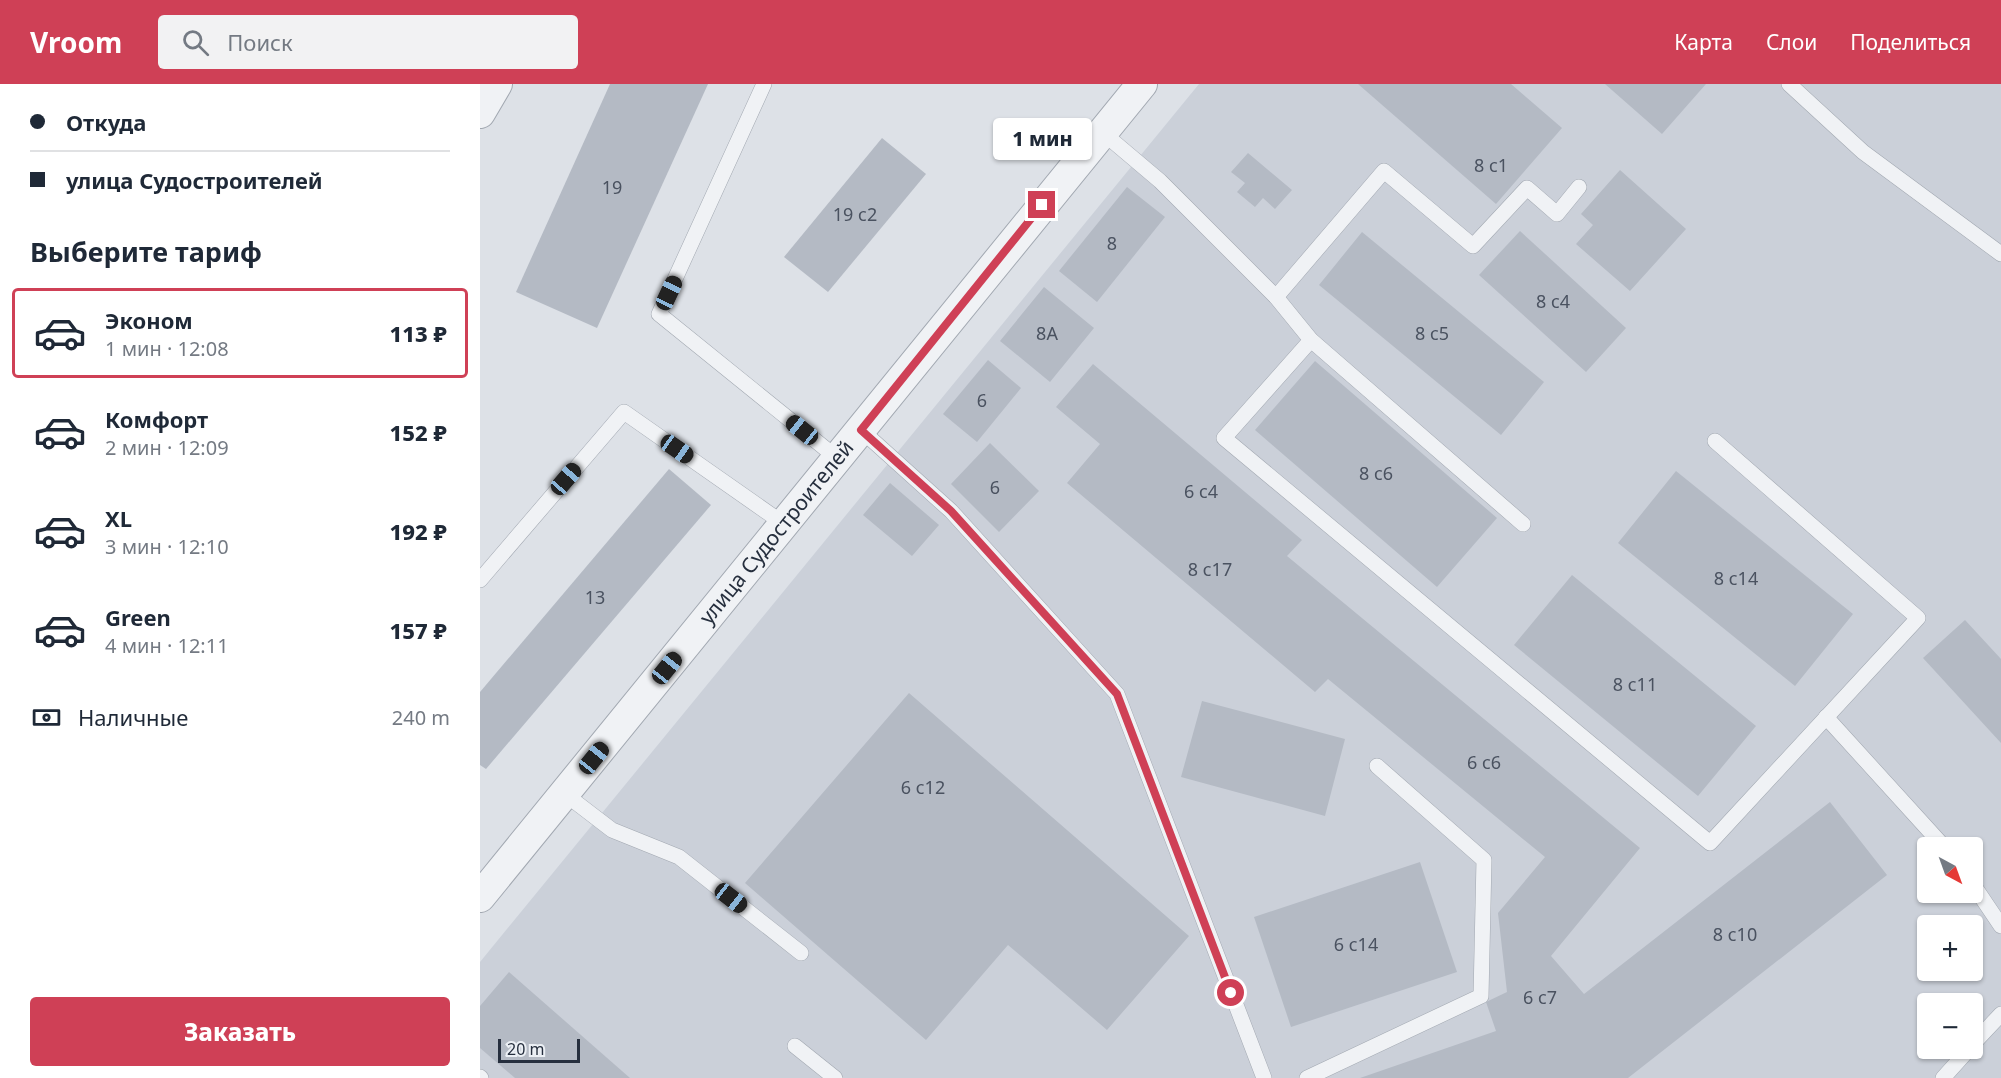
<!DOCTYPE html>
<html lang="ru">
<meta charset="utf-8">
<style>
:root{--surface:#fff;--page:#f2f2f3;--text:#1f2937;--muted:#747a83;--line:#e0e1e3;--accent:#cf4056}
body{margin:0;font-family:"Noto Sans",sans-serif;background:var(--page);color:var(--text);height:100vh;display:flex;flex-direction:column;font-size:22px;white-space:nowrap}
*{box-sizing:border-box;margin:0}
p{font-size:20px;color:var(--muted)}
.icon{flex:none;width:33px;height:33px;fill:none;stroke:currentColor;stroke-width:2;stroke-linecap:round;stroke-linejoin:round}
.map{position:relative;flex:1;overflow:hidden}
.panel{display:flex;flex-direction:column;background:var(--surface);width:480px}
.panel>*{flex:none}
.guide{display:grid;align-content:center;height:132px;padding:0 30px;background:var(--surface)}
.needle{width:39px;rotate:139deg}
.fabs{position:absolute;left:1437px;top:753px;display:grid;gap:12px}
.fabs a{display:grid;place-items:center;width:66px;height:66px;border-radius:6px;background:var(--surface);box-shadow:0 2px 4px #0004;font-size:30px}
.scale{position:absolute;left:18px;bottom:15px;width:82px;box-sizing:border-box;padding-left:6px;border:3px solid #262f3e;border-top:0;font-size:16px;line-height:21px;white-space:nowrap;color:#262f3e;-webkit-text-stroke:4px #ecf0f5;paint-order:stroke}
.end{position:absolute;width:27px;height:27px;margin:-14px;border:8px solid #cf4056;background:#fff;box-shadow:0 0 0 3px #fff}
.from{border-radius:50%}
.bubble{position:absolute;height:42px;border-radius:6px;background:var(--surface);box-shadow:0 2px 4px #0004;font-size:20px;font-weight:800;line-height:42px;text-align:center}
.car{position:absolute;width:18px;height:36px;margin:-18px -9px;border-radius:8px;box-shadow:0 0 4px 2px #0007;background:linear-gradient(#222 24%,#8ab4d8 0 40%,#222 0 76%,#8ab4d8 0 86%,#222 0)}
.guide b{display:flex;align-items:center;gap:21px;height:57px;font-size:22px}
.guide b+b{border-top:2px solid var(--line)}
.guide i{width:15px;height:15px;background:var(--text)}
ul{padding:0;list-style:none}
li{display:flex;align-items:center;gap:18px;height:90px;margin:0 12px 9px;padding:0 18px;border:3px solid transparent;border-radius:6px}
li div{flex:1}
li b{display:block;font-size:22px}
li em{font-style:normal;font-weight:800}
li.on{border-color:var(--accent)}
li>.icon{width:54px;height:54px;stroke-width:1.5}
h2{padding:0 30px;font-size:27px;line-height:72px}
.pay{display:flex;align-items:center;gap:15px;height:66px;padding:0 30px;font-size:22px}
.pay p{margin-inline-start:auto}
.button{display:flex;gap:12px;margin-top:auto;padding:12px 30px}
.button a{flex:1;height:69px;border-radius:6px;background:var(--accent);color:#fff;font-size:24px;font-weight:800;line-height:69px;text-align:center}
header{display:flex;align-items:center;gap:36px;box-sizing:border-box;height:84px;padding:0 30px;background:var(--accent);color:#fff}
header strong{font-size:28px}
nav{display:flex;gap:33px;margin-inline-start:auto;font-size:21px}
.search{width:420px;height:54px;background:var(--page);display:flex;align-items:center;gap:15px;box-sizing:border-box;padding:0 21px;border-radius:6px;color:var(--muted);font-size:22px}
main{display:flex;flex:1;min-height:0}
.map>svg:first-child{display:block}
</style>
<header>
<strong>Vroom</strong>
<div class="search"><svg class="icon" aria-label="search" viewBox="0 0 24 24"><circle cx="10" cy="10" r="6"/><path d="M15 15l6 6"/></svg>Поиск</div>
<nav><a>Карта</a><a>Слои</a><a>Поделиться</a></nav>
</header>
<main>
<section class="panel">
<div class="guide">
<b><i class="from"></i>Откуда</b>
<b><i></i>улица Судостроителей</b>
</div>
<h2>Выберите тариф</h2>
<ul>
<li class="on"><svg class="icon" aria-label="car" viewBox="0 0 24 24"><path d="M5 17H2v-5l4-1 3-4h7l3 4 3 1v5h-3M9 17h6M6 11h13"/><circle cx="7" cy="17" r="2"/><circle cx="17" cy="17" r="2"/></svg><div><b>Эконом</b><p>1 мин · 12:08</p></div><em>113 ₽</em></li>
<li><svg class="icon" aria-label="car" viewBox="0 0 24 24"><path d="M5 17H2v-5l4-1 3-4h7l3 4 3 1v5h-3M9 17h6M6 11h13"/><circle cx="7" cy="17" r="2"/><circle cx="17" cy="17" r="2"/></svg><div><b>Комфорт</b><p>2 мин · 12:09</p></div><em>152 ₽</em></li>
<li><svg class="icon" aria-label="car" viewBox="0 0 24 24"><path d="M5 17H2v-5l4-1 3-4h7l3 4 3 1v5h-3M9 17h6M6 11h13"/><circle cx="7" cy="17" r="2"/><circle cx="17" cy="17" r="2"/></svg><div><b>XL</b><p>3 мин · 12:10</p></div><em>192 ₽</em></li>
<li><svg class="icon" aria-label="car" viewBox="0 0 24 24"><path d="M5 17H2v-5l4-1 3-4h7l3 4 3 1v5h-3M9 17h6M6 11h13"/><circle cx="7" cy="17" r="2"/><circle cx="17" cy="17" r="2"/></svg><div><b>Green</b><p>4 мин · 12:11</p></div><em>157 ₽</em></li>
</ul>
<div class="pay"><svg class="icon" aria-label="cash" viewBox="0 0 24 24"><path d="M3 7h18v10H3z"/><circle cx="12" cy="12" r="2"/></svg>Наличные<p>240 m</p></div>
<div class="button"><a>Заказать</a></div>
</section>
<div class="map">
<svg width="1521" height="994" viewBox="0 0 1521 994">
<rect width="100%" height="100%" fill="#dde1e7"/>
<path fill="#cbd0d9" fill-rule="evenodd" d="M719 0H1521V994H0V878ZM1448 764H1492V808H1448ZM1448 842H1492V886H1448ZM1448 920H1492V964H1448Z"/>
<g fill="#b4bac4">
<polygon points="130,0 228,0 117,244 36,208"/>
<polygon points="878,0 1031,0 1082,44 1016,120"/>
<polygon points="1125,0 1226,0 1182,50"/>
<polygon points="402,54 446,90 348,208 304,173"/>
<polygon points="768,69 812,106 795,125 783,114 775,123 757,108 765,99 751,88"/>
<polygon points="1140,86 1206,145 1150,207 1096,160 1113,141 1101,130"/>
<polygon points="647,103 685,133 617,218 579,187"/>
<polygon points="1040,147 1146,244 1106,288 999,191"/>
<polygon points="882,148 1064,298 1021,351 839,201"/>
<polygon points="564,203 614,244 570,298 520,257"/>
<polygon points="508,276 541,304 497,358 463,330"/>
<polygon points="835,277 1017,434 957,503 775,346"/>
<polygon points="613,280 822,456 807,472 1160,764 1071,872 1104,910 1350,718 1407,791 1148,994 880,994 1016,947 1006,918 1027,908 1018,829 1065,773 848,595 835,608 587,399 620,360 576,323"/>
<polygon points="510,359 559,407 519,448 471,400"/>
<polygon points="189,385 231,421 6,685 0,681 0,608"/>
<polygon points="1196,387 1373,530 1315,602 1138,459"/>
<polygon points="410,399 459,441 432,472 383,431"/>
<polygon points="1092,491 1276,642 1218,712 1034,561"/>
<polygon points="1485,536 1521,575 1521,659 1443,574"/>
<polygon points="429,609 709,852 627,946 528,861 446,956 265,799"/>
<polygon points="722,617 865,655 845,732 701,693"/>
<polygon points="940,778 977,888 811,943 774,833"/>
<polygon points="29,888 150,994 35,994 0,964 0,922"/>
</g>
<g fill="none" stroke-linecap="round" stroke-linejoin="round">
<g stroke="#a2a8b1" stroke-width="16">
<g id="service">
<polyline points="284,0 179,230 357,374"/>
<polyline points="1309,0 1383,68 1521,170"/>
<polyline points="622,48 680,97 796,213 831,256 1043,440"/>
<polyline points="796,213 904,87 993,162 1047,104 1077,130 1099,103"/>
<polyline points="831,256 744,354 1230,759 1438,534 1235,357"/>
<polyline points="381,346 471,427 637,610 784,994"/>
<polyline points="0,496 144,328 304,440"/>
<polyline points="1346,633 1465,764"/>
<polyline points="85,710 132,746 199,773 321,869"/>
<polyline points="1492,799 1521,842"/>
<polyline points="1492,961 1521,930"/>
<polyline points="315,962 355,994"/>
<polyline points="0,993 1,994"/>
<polyline points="827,994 1001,912 1004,776 897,682"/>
<polyline points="1463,994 1490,964"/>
</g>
</g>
<g stroke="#a2a8b1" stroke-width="32">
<g id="minor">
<polyline points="0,29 17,0"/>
<path id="s1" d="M0 813 662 0"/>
</g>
</g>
<use href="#service" stroke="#f0f2f5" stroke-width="15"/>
<use href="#minor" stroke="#f0f2f5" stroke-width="30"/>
</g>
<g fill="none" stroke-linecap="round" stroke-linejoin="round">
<polyline stroke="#cf4056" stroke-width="8" points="562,121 381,346 471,427 637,610 751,909"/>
</g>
<g text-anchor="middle" stroke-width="5" stroke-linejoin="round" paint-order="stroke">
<g font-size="18" fill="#4a5260">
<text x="1011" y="88">8 с1</text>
<text x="132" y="110">19</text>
<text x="375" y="137">19 с2</text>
<text x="632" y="166">8</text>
<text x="1073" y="224">8 с4</text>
<text x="567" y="256">8А</text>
<text x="952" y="256">8 с5</text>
<text x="502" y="323">6</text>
<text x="896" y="396">8 с6</text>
<text x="515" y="410">6</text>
<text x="721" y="414">6 с4</text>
<text x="730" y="492">8 с17</text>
<text x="1256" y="501">8 с14</text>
<text x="115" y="520">13</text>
<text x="1155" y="607">8 с11</text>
<text x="1004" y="685">6 с6</text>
<text x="443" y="710">6 с12</text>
<text x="1255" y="857">8 с10</text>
<text x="876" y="867">6 с14</text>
<text x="1060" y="920">6 с7</text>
</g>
<g font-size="21" fill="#262f3e" stroke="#ecf0f5">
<text dy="7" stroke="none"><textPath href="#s1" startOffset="470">улица Судостроителей</textPath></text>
</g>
</g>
</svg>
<div class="fabs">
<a><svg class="needle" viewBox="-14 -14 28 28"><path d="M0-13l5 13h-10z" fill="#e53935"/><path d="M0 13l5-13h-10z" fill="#747a83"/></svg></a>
<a>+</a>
<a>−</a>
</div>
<div class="scale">20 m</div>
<i class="end from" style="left:751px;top:909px"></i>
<i class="end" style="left:562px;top:121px"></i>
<div class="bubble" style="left:513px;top:34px;width:99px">1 мин</div>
<i class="car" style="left:189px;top:209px;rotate:25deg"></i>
<i class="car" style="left:322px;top:346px;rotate:309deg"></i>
<i class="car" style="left:197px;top:365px;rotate:125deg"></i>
<i class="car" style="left:86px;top:395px;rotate:41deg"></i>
<i class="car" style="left:187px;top:584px;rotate:39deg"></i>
<i class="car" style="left:114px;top:674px;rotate:39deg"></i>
<i class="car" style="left:251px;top:814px;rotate:128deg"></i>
</div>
</main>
